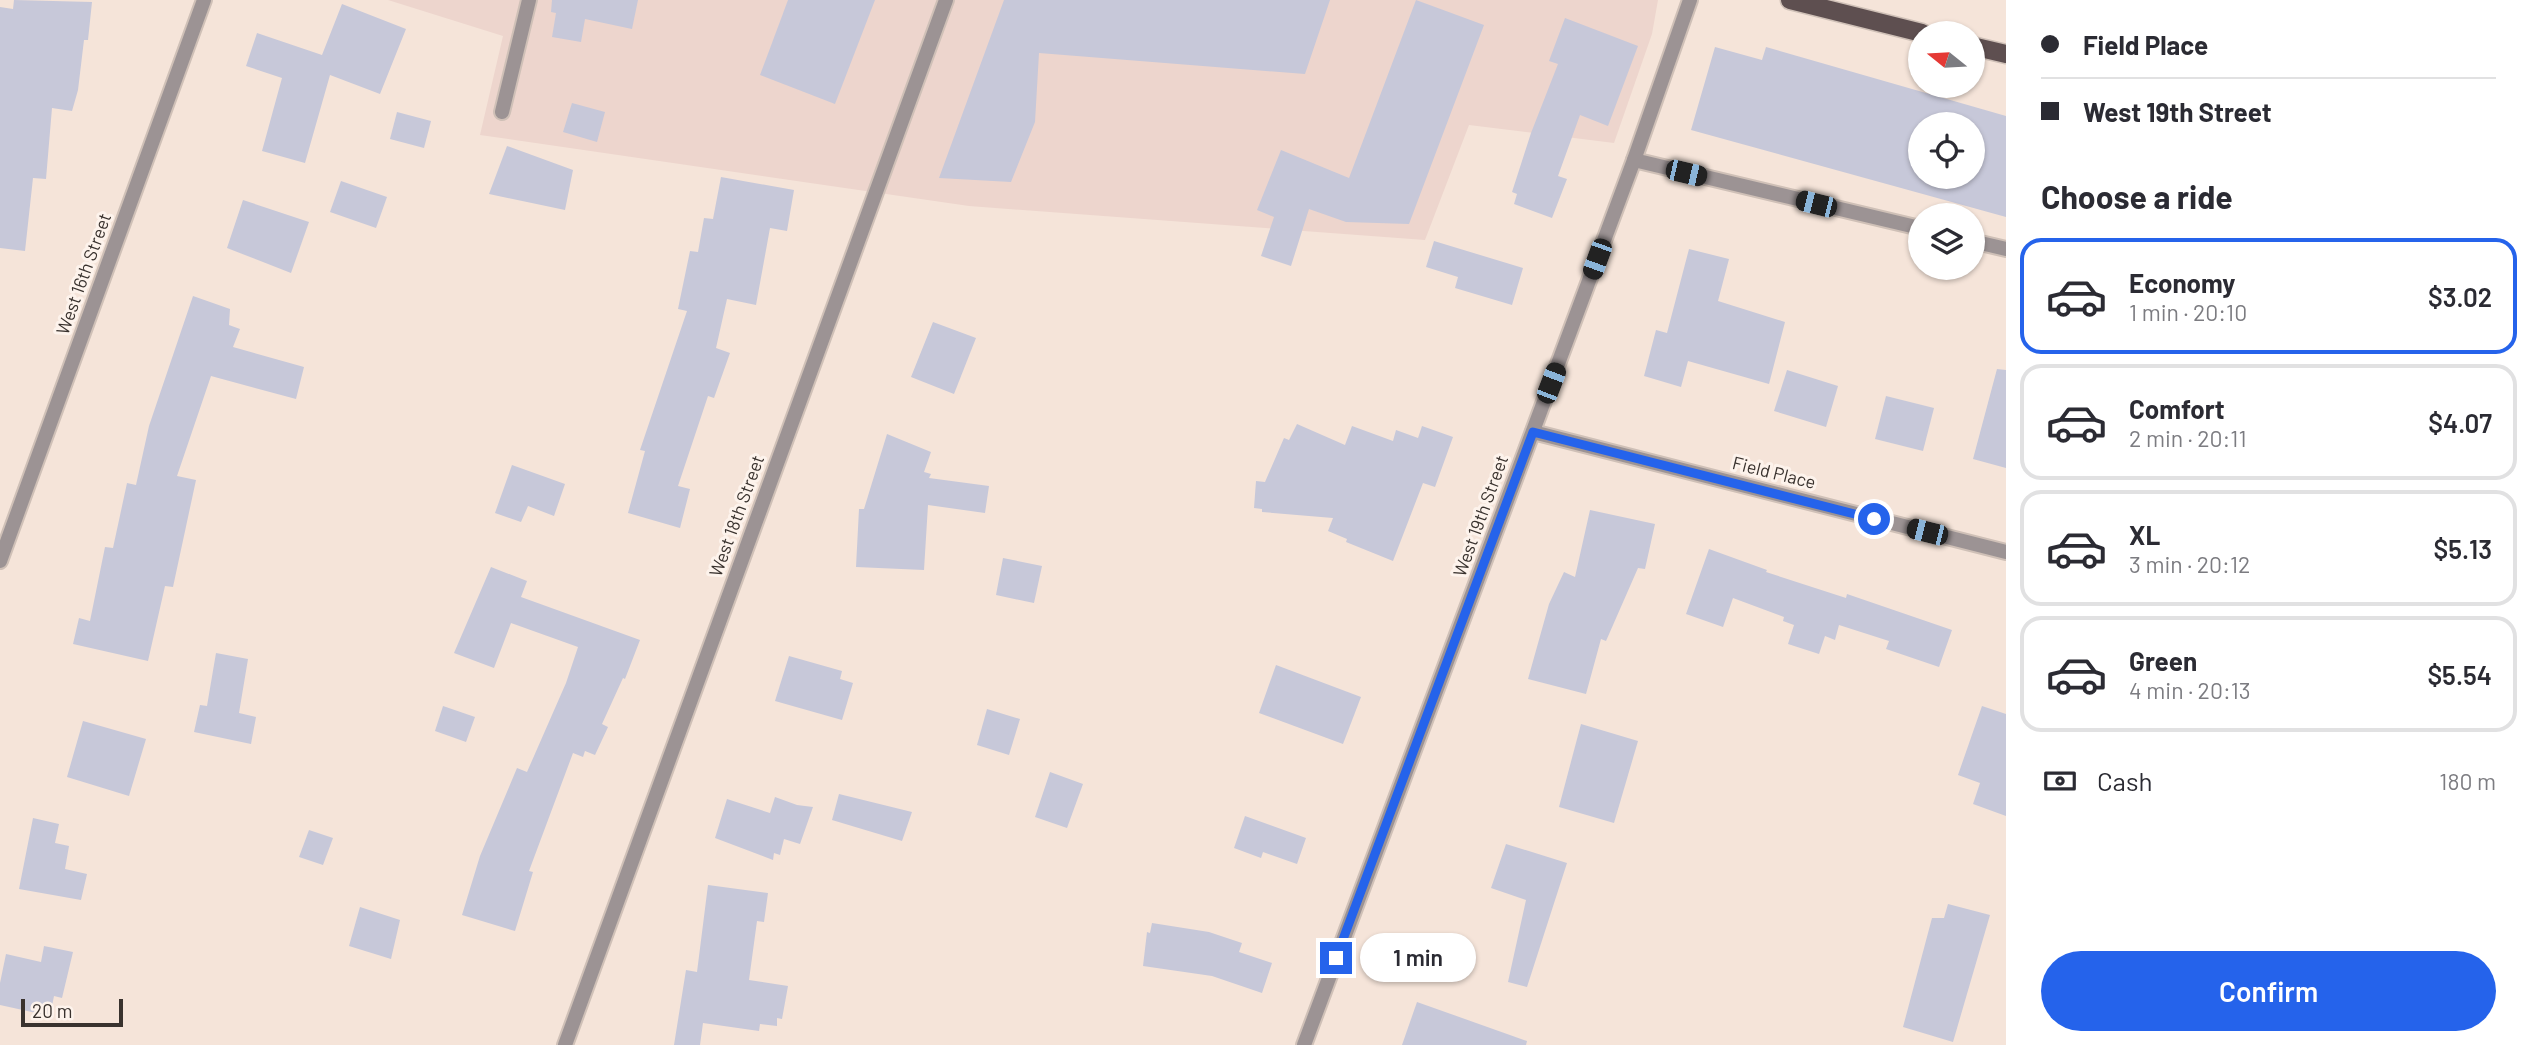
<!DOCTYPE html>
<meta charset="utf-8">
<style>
:root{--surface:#fff;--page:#f2f2f3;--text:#2b2b33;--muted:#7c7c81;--line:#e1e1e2;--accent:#2563eb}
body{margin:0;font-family:Barlow,sans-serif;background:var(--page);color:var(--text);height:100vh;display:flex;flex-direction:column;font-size:26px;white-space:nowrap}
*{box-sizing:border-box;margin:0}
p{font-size:23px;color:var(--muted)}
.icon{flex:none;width:38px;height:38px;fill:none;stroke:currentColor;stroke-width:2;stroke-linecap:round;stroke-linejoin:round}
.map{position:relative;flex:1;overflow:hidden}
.panel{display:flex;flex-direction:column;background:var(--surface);width:525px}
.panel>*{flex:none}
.banner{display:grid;align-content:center;height:154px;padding:0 35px;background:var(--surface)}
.needle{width:46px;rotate:288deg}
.controls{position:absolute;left:1908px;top:21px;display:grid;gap:14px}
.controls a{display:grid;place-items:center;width:77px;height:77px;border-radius:50%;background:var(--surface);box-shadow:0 2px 5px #0004;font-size:35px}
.scale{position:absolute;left:21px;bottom:18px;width:102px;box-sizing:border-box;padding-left:7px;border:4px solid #39322e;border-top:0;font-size:19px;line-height:24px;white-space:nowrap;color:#39322e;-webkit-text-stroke:5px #fdf3ec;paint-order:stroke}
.end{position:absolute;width:32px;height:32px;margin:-16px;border:9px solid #2563eb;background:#fff;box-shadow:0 0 0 4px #fff}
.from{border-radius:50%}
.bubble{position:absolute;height:49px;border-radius:24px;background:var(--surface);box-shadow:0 2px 5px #0004;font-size:23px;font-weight:600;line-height:49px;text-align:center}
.car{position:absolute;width:21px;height:42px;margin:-21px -10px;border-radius:9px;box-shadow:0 0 5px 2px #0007;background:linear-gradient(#222 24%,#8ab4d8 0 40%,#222 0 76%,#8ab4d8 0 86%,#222 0)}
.banner b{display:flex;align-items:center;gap:24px;height:66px;font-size:26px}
.banner b+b{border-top:2px solid var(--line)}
.banner i{width:18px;height:18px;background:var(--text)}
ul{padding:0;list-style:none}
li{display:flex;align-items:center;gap:21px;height:116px;margin:0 14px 10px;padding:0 21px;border:4px solid var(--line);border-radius:21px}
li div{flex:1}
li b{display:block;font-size:26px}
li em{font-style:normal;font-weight:600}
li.active{border-color:var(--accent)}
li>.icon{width:63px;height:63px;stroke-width:1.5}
h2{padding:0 35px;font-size:32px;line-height:84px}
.pay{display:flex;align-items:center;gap:18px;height:77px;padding:0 35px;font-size:26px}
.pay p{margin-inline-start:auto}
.primary-button{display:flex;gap:14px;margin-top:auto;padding:14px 35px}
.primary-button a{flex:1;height:80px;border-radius:42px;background:var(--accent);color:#fff;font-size:28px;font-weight:600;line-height:80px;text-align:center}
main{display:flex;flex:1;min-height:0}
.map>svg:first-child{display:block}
</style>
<main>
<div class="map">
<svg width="2006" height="1045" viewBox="0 0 2006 1045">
<rect width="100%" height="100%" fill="#f5e4d9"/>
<polygon fill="#edd5cd" points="388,0 1658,0 1652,34 1614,143 1469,125 1425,240 969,206 480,135 503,36"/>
<g fill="#c7c8d9" fill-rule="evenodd">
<polygon points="14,0 92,2 88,40 84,40 78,90 72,111 52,108 46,179 33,178 25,251 0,248 0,7 13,9"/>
<polygon points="552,0 638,0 632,29 585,19 581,42 552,37 556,13 551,12"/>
<polygon points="788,0 875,0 835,104 760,75"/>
<polygon points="1004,0 1330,0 1305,74 1039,53 1035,122 1011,182 939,178"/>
<polygon points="1416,0 1484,25 1409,224 1346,222 1309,209 1291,266 1261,256 1274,217 1257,210 1281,150 1349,178"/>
<polygon points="342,4 406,29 380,94 330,75 305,163 262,151 282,78 246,66 257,33 322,55"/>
<polygon points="1565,18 1638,46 1608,126 1580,115 1558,176 1567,179 1552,218 1514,204 1517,194 1512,192 1531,133 1558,64 1549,61"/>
<path d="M1715 47 1762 60 1766 47 2006 116V217L1691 130ZM1920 124H1972V177H1920Z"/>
<polygon points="572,103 605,112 597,142 563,132"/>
<polygon points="397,112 431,121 424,148 390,139"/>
<polygon points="507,146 573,170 565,210 489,194"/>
<polygon points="721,177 794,190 787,231 770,228 756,305 727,299 716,348 730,353 714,398 708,396 678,486 690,489 680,528 628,513 645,451 640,450 687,311 678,309 690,251 698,252 704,218 713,219"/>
<polygon points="341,181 387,197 376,228 330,212"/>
<polygon points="243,200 309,222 291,273 227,248"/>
<polygon points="1434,241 1523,268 1512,305 1455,288 1458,277 1426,267"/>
<polygon points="1689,249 1729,259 1718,301 1785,322 1769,384 1688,361 1681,387 1644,376 1656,330 1667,333"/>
<polygon points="193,296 230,309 229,325 240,329 233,347 304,367 296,399 211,376 177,476 196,480 173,587 165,586 148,661 73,644 79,618 90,621 105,547 113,548 127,483 136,485 149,426"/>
<polygon points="933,322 976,338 954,394 911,377"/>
<polygon points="1997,369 2006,370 2006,468 1973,459"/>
<polygon points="1787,370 1838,386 1826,427 1774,411"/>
<polygon points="1886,396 1934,408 1923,451 1875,439"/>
<polygon points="1297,424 1345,445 1352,426 1393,441 1396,430 1418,438 1422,426 1453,437 1435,487 1423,483 1393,561 1346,542 1347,539 1328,531 1333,518 1262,512 1262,509 1254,508 1256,481 1265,482 1284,438 1289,440"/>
<polygon points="887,434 931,452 924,472 931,474 929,478 989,486 985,513 928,505 924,570 856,567 859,509 864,509"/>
<polygon points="512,465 565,484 554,516 528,506 521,522 495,513"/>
<polygon points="1590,510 1655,524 1645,569 1638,568 1606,641 1601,639 1586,694 1528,679 1549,604 1564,572 1575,577"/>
<polygon points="1709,549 1767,570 1766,572 1846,598 1847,594 1952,630 1939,667 1886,649 1889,641 1839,625 1835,640 1825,636 1819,654 1788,644 1794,625 1783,621 1784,617 1733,598 1723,627 1686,614"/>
<polygon points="1003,558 1042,566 1034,603 996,595"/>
<polygon points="491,567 527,581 521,597 640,640 625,679 623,678 602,724 608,727 595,755 585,751 583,757 573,753 529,871 533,872 515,931 462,915 480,856 517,768 527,772 566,683 578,647 511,623 494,668 454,653"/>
<polygon points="216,653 248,659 239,713 256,717 251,744 194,732 200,705 207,706"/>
<polygon points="789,656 842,671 840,679 853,683 842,720 775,701"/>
<polygon points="1276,665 1361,697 1343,744 1259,713"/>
<polygon points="443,706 475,717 466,742 435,731"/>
<polygon points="1982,706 2006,714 2006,816 1973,804 1980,783 1958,775"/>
<polygon points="987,709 1020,719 1009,755 977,745"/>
<polygon points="83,721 146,739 129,796 67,777"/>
<polygon points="1581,724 1638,741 1614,823 1559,807"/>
<polygon points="1050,772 1083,784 1067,828 1035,817"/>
<polygon points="839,794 912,812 902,841 832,820"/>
<polygon points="775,797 797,805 813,807 800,844 784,839 780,855 774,853 773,860 715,838 727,799 770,813"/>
<polygon points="1245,816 1306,838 1297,864 1263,852 1261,858 1234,848"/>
<polygon points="33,818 59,824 55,843 69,846 65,869 87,874 81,900 19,889"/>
<polygon points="309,830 333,838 323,865 299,857"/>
<polygon points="1506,844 1567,863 1527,987 1508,982 1526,900 1491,888"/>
<polygon points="708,885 768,893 764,922 757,921 749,980 788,986 782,1019 777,1018 777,1026 760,1024 759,1031 703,1023 700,1045 674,1045 686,970 697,972"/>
<polygon points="1948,904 1990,915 1953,1042 1903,1027 1932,918 1944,918"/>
<polygon points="360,907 400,920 391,959 349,946"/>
<polygon points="1152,923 1209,932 1242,943 1239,952 1272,963 1262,993 1212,976 1143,966 1147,932 1150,933"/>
<polygon points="44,946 73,952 62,998 54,996 50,1016 0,1005 0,983 6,954 41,962"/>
<polygon points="1417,1002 1527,1041 1526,1045 1402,1045"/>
</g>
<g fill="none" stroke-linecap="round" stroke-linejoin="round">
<g stroke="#cfc0b7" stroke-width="18">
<g id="service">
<polyline points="502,112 529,0"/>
<polyline points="1634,160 1920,228"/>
<polyline points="1972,241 2006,249"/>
</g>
</g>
<g stroke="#cfc0b7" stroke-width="18">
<g id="minor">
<polyline points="1533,432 2006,552"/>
<polyline points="0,561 204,0"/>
<polyline points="565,1045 946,0"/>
<polyline points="1304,1045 1634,160 1690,0"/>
</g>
</g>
<g stroke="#cfc0b7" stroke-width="21">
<g id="primary">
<polyline points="1790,0 1922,33"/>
<polyline points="1972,46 2006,54"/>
</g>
</g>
<use href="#service" stroke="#9c9394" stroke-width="14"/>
<use href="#minor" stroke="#9c9394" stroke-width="14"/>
<use href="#primary" stroke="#5e4f50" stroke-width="18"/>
</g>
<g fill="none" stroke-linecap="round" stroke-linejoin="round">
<polyline stroke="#2563eb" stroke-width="9" points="1336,958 1533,432 1874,519"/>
</g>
<g text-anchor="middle" stroke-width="6" stroke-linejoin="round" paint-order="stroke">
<g font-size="18" fill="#39322e" stroke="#fdf3ec">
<text transform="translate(84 274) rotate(-70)" y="6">West 16th Street</text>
<text transform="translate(1774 473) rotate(14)" y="6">Field Place</text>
<text transform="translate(737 516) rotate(-70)" y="6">West 18th Street</text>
<text transform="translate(1481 516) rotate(-70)" y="6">West 19th Street</text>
</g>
</g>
</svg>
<div class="controls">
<a><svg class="needle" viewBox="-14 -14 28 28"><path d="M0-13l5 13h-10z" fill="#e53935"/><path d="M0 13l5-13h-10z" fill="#7c7c81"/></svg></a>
<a><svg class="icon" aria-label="locate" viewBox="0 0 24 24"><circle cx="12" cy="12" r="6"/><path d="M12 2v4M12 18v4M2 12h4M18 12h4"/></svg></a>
<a><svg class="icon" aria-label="layers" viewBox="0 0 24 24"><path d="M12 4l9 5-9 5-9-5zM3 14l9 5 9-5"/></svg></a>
</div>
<div class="scale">20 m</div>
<i class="end from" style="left:1874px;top:519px"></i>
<i class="end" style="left:1336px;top:958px"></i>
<div class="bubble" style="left:1360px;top:933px;width:116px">1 min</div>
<i class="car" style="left:1686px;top:173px;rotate:103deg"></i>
<i class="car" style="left:1816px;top:204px;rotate:284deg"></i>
<i class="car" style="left:1597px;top:259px;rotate:200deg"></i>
<i class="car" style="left:1551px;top:383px;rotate:21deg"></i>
<i class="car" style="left:1927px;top:532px;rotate:284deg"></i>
</div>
<section class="panel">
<div class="banner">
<b><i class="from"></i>Field Place</b>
<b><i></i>West 19th Street</b>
</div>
<h2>Choose a ride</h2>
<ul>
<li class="active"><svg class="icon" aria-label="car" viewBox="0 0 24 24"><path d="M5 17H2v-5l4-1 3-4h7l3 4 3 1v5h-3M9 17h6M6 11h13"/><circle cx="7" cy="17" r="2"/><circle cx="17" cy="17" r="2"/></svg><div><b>Economy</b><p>1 min · 20:10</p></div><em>$3.02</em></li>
<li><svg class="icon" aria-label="car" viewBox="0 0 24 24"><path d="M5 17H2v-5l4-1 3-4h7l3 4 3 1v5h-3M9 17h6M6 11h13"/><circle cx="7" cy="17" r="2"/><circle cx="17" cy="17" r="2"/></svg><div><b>Comfort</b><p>2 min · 20:11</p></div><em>$4.07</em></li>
<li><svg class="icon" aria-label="car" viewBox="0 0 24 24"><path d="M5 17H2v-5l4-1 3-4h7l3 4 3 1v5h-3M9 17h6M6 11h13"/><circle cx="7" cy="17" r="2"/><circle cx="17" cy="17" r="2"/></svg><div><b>XL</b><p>3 min · 20:12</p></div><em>$5.13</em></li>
<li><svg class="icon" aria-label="car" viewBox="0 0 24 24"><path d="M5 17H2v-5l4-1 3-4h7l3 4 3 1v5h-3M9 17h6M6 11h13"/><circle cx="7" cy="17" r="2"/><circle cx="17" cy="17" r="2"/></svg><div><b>Green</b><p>4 min · 20:13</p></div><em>$5.54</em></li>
</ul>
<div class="pay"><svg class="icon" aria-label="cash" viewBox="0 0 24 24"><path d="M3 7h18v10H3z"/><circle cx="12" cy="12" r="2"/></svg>Cash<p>180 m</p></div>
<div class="primary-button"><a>Confirm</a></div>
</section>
</main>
